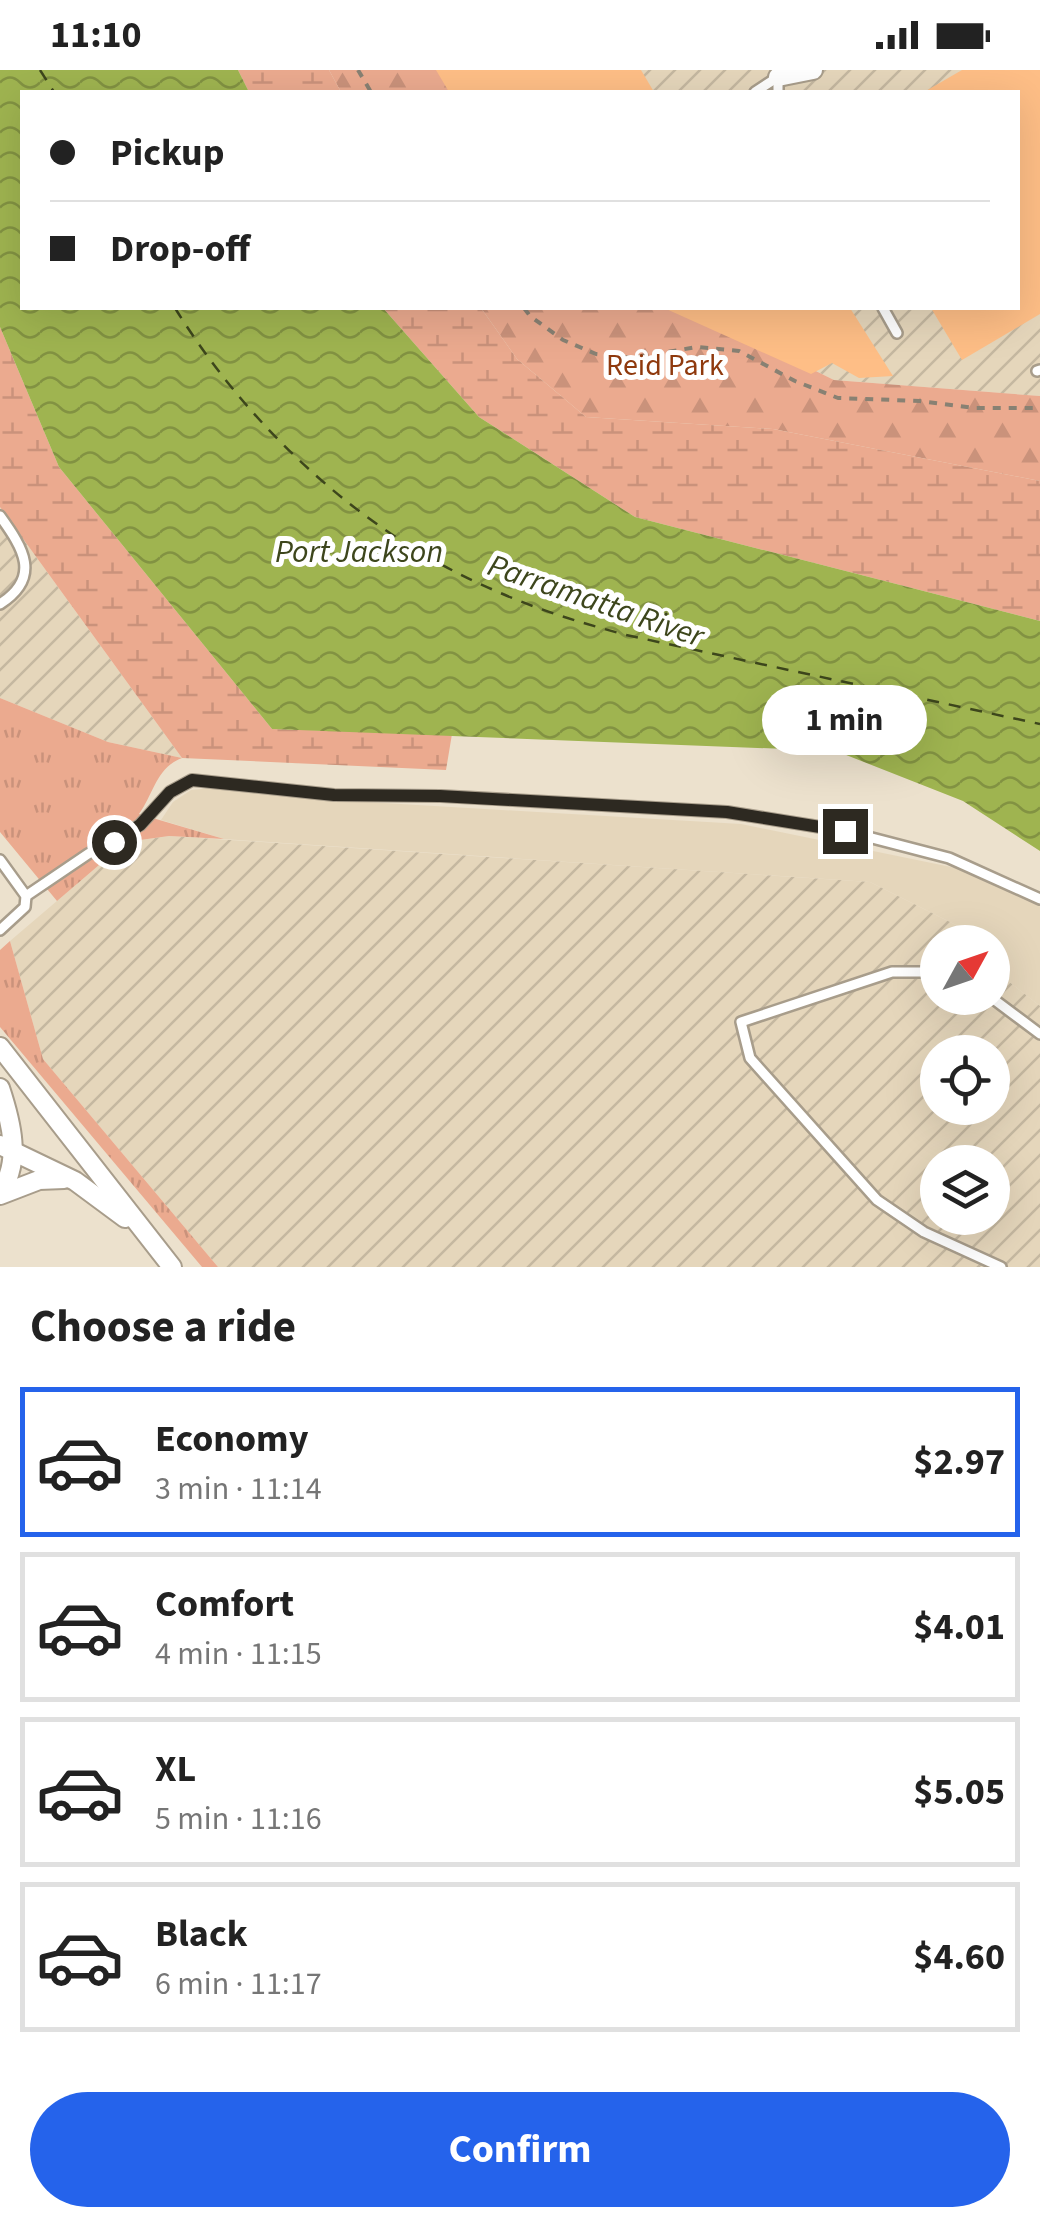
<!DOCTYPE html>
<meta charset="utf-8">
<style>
:root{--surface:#fff;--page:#f2f2f2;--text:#222;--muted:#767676;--line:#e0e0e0;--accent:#2563eb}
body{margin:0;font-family:"Source Sans 3",sans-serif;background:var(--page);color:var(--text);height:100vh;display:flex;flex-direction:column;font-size:38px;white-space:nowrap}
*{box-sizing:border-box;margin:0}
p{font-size:32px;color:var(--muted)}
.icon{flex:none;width:55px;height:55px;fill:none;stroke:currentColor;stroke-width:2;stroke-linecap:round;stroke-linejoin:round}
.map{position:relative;height:1197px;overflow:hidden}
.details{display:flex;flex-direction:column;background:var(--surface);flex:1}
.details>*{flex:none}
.banner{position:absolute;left:20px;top:20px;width:1000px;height:220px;border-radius:0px;box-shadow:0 10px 40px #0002;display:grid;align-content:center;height:220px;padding:0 30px;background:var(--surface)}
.needle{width:65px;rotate:50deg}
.buttons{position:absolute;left:920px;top:855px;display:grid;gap:20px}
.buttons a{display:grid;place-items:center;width:90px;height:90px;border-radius:50%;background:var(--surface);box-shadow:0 10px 40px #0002;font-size:50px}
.end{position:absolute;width:45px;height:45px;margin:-22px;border:12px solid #2d2921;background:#fff;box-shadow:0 0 0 5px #fff}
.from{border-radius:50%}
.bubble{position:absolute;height:70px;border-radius:35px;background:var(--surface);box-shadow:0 10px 40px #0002;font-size:32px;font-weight:700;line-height:70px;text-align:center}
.banner b{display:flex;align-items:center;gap:35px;height:95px;font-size:38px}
.banner b+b{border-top:2px solid var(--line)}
.banner i{width:25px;height:25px;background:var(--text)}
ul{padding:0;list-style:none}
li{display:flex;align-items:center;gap:30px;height:150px;margin:0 20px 15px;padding:0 10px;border:5px solid var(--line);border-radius:0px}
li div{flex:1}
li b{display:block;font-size:38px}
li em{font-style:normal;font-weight:700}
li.active{border-color:var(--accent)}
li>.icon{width:90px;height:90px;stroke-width:1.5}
h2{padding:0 30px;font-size:45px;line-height:120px}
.cta{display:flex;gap:20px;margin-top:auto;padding:20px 30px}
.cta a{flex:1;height:115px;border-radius:60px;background:var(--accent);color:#fff;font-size:40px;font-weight:700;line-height:115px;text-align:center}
.status{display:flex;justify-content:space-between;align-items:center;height:70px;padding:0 50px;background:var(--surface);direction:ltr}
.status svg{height:28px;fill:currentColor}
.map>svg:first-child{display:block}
</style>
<div class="status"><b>11:10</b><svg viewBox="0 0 49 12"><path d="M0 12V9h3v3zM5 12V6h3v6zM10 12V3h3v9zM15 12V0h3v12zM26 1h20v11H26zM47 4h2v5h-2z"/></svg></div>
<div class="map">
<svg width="1040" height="1197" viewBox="0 0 1040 1197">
<defs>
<pattern id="industrial-furrows" width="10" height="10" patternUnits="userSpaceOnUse" patternTransform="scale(2.5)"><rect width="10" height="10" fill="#e5d6bb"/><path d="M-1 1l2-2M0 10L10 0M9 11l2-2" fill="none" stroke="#c5b8a0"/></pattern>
<pattern id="grass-tufts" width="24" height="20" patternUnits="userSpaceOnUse" patternTransform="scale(2.5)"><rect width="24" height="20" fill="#ebaa8f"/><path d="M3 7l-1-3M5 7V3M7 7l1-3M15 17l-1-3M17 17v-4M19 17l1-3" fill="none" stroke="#ca927b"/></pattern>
<pattern id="forest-firs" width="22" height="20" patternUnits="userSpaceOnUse" patternTransform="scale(2.5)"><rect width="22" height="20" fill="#ebaa8f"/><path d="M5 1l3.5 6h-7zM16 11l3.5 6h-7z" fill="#ca927b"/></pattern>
<pattern id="wetland-marsh" width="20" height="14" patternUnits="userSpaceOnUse" patternTransform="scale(2.5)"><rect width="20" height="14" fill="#ebaa8f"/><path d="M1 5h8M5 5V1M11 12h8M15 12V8" fill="none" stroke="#ca927b"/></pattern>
<pattern id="water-waves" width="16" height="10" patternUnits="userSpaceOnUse" patternTransform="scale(2.5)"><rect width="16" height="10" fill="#9fb450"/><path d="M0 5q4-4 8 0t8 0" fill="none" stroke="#829242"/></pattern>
</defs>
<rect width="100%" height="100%" fill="#ece1cd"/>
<polygon fill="#e5d6bb" points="213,718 333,730 741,754 956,798 1040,835 1040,936 1008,911 993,894 992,872 973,872 958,856 870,812 224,769 161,750 173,732 191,720"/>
<g fill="url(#industrial-furrows)" fill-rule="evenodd">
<polygon points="442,0 1040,0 1040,326 834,310 763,275 676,238 1018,238 1018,22 459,22"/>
<polygon points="0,437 182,688 108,672 0,628"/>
<path d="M169 766 870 812 958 856 973 872H938V928H992L993 894 1008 911 1040 936V1197H218L43 989 10 871 126 772ZM938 982H992V1038H938ZM938 1092H992V1148H938Z"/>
</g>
<g fill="url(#grass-tufts)">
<path d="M0 628 108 672 182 688C156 698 154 723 139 744L224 769 169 766 126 772 57 831 0 762Z"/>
<polygon points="10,871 43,989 218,1197 202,1197 0,957 0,880"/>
</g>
<g fill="url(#forest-firs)">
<polygon points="329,0 442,0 459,22 341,22"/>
<polygon points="481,238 676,238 763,275 834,310 1040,326 1040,411 773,359 586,347 517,289"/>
</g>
<g fill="url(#wetland-marsh)">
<polygon points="238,0 329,0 341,22 249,22"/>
<polygon points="383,238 481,238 517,289 586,347 773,359 1040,411 1040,551 635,447 479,347"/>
<polygon points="0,257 59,397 272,659 452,664 446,700 182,688 0,437"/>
</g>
<polygon fill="url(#water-waves)" points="0,0 238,0 249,22 22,22 22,238 383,238 479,347 635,447 1040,551 1040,781 963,731 836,681 272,659 59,397 0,257"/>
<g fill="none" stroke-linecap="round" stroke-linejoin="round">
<g stroke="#3d461c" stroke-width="2.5" stroke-dasharray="12 10" stroke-linecap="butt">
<polyline points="40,0 54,22"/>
<path d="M175 238C250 359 364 465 496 521 538 540 582 553 626 565L1040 654"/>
</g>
</g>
<g fill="#febe86">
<polygon points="436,0 641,0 654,22 449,22"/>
<polygon points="962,0 1040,0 1040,244 962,290 931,238 1018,238 1018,22 924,22"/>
<polygon points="664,238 850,238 893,306 859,308 832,293 811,304"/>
</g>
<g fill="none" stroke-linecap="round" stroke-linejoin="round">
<g stroke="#a89d8b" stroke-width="14">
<g id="service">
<polyline points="778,7 778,22"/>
<polyline points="755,22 778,7"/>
<polyline points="883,238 897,263"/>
<polyline points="1037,301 1040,300"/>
<path d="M0 446C23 478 42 507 0 534"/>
<polyline points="0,790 26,826 25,837 0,860"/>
<polyline points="26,826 88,784 140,755 170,722 192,710 334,725 441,726 727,742 845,761 949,788 1040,829"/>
<polyline points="938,902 892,902 741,952 750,988 877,1130 924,1162 1001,1197"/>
<polyline points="992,928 1040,964"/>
</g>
</g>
<g stroke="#a89d8b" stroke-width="22">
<g id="minor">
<polyline points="778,7 813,0"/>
<polyline points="0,977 172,1197"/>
<path d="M0 1018C11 1051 22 1092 0 1122"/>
<polyline points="0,1075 75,1111 125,1148"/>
<polyline points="0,1125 39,1110 64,1109"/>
</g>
</g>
<g stroke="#888173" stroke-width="4" stroke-dasharray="8 8" stroke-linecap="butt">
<polyline points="358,0 371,22"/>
<polyline points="524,238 530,246 563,270 596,284 632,288 697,277 739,281 795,311 838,328 920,331 974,338 1040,338"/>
</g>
<use href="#service" stroke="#fff" stroke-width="9"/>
<use href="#minor" stroke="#fff" stroke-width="18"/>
</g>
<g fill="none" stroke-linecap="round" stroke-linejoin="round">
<polyline stroke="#2d2921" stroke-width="12" points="114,772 140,755 170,722 192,710 334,725 440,726 727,742 845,761"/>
</g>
<g text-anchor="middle" stroke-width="10" stroke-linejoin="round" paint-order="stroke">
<g font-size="30" fill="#8f390d" stroke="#fff">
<text x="665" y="305">Reid Park</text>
</g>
<g font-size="32" font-style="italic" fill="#3d461c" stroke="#fff">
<text x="359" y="492">Port Jackson</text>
<text transform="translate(596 530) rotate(19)" y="11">Parramatta River</text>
</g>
</g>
</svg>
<div class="buttons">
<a><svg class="needle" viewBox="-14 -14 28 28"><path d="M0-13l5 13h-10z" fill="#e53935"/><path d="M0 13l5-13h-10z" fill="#767676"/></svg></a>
<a><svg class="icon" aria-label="locate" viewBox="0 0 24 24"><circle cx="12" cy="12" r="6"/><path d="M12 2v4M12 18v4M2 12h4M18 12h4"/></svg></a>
<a><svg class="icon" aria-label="layers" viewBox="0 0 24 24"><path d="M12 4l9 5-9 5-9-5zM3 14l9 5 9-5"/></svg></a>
</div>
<i class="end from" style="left:114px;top:772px"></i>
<i class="end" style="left:845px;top:761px"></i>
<div class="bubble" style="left:762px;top:615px;width:165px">1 min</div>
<div class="banner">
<b><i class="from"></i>Pickup</b>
<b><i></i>Drop-off</b>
</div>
</div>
<section class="details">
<h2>Choose a ride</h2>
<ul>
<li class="active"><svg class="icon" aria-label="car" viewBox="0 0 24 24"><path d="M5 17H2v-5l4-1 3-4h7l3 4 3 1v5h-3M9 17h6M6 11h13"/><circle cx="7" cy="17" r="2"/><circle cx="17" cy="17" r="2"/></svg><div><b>Economy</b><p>3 min · 11:14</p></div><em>$2.97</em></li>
<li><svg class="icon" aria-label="car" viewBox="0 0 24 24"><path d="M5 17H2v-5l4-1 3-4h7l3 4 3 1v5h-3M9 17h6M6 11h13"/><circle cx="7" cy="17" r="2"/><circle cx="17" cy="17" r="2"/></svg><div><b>Comfort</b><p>4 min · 11:15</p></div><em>$4.01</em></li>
<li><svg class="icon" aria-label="car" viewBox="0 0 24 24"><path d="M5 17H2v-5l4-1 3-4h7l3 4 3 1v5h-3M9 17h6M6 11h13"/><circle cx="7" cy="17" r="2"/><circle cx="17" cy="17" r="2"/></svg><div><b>XL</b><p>5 min · 11:16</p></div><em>$5.05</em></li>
<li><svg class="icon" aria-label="car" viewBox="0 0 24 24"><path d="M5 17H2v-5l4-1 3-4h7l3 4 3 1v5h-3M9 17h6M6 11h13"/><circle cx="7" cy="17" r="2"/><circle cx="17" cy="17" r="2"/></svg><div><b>Black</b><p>6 min · 11:17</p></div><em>$4.60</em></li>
</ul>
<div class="cta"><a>Confirm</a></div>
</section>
